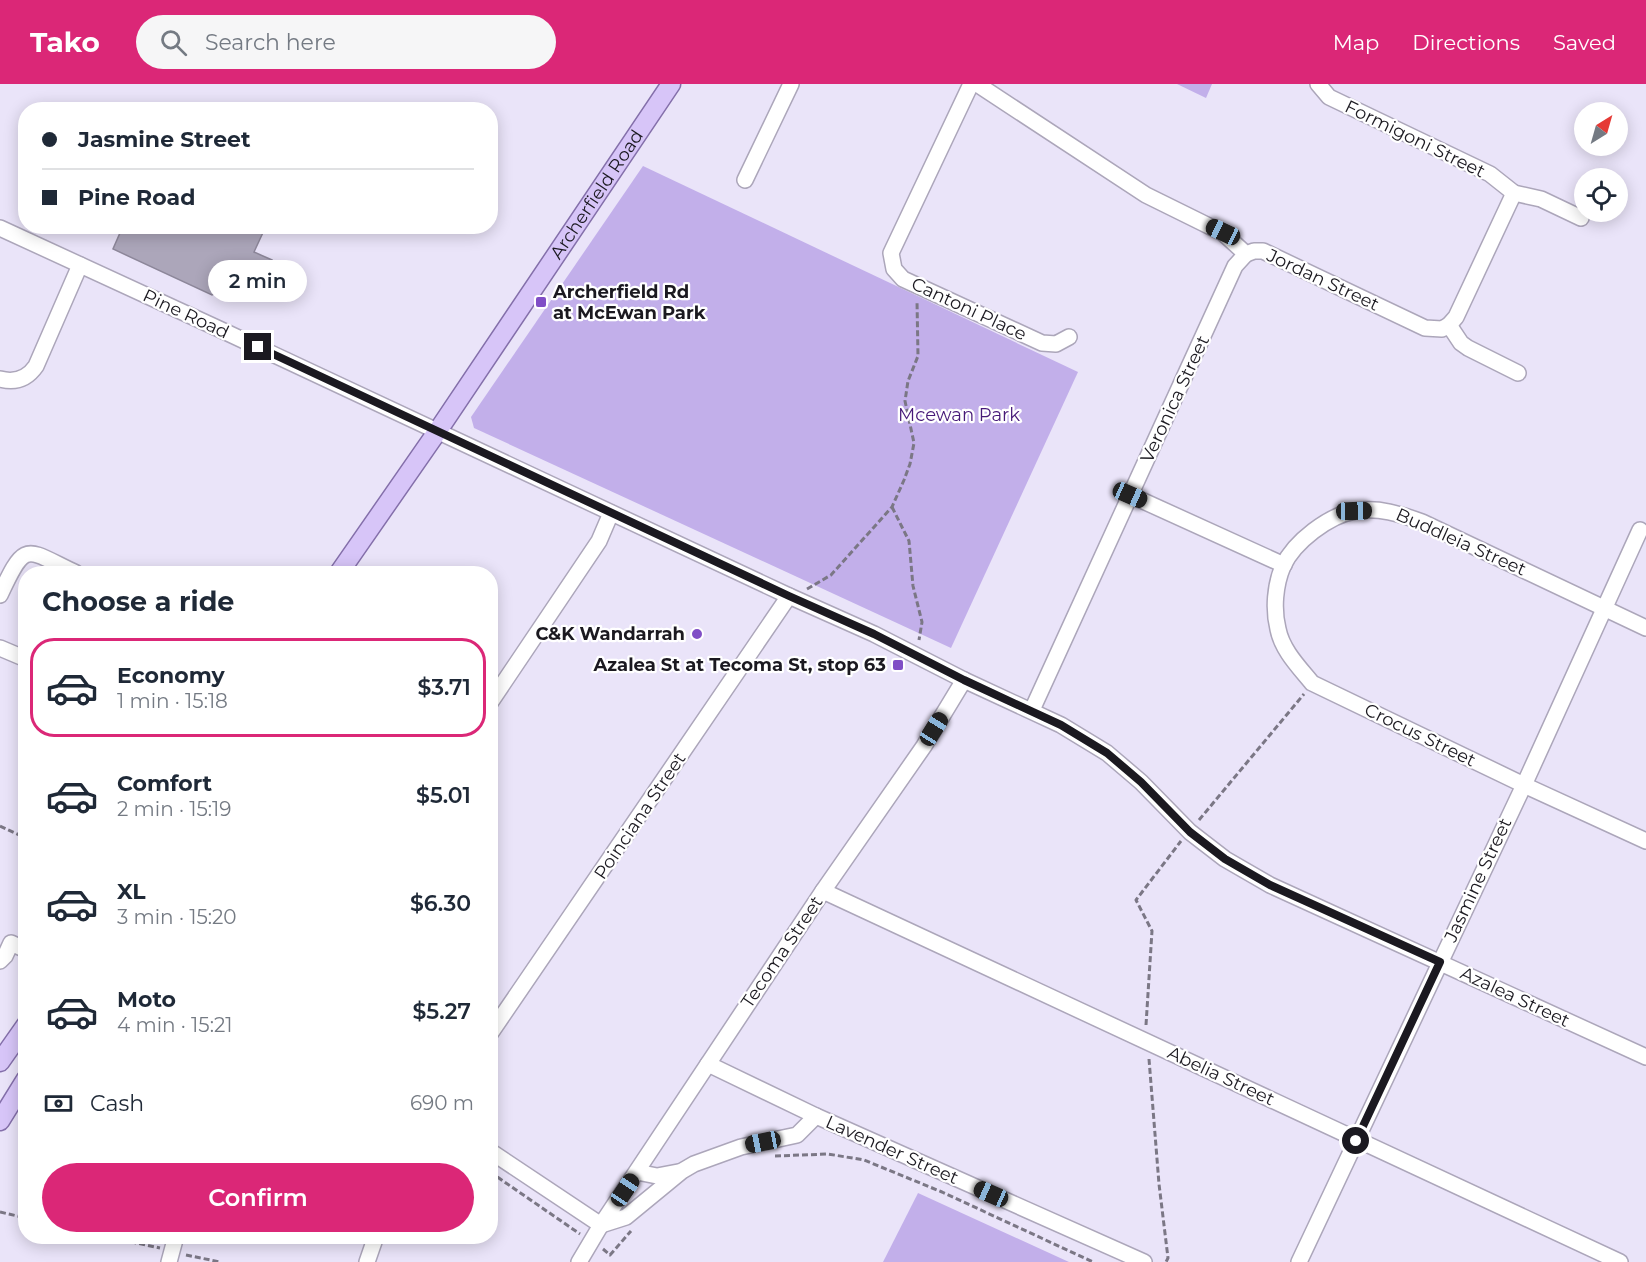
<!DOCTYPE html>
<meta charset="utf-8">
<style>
:root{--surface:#fff;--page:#f6f6f7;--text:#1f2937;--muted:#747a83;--line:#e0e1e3;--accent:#db2777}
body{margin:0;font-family:Montserrat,sans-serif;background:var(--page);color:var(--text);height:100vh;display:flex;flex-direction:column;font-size:22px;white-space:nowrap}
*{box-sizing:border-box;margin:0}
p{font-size:20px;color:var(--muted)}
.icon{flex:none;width:33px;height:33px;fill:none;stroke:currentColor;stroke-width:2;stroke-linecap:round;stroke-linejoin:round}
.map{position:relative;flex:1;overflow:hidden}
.drawer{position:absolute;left:18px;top:482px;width:480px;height:678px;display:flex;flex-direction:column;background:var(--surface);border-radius:24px;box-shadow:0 3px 15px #0003}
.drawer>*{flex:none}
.top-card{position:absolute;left:18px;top:18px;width:480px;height:132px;border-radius:24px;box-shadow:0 3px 15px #0003;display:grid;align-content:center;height:132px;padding:0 24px;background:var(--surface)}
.needle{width:39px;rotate:37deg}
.controls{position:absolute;left:1574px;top:18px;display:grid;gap:12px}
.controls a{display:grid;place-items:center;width:54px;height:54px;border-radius:50%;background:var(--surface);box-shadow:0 3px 15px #0003;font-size:30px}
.end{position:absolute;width:27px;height:27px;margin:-14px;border:8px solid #1b1920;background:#fff;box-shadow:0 0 0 3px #fff}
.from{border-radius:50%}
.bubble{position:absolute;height:42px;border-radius:21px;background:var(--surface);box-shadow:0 3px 15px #0003;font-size:20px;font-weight:600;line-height:42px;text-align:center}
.car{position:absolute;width:18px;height:36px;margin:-18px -9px;border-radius:8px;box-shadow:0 0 4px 2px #0007;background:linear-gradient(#222 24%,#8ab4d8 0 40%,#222 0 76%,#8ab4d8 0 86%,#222 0)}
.top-card b{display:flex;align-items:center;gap:21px;height:57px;font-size:22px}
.top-card b+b{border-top:2px solid var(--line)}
.top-card i{width:15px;height:15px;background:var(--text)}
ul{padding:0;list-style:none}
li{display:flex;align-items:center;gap:18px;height:99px;margin:0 12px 9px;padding:0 12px;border:3px solid transparent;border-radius:24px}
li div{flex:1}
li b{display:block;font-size:22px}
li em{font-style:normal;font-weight:600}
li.selected{border-color:var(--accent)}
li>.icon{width:54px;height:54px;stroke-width:1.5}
h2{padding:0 24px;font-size:27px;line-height:72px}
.pay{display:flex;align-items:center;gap:15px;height:66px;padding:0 24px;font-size:22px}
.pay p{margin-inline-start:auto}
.cta{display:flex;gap:12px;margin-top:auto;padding:12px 24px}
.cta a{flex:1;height:69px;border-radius:36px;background:var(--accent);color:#fff;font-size:24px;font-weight:600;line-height:69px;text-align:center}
header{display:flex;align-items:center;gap:36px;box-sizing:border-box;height:84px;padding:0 30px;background:var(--accent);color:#fff}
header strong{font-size:28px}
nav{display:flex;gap:33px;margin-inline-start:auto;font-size:21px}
.search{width:420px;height:54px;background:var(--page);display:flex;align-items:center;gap:15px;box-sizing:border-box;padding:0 21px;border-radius:33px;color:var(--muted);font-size:22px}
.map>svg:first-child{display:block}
</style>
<header>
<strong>Tako</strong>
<div class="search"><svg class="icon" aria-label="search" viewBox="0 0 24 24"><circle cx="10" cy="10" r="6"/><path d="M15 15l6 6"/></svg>Search here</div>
<nav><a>Map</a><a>Directions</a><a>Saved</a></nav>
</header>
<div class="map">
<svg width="1646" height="1178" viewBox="0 0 1646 1178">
<rect width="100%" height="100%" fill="#eae4f9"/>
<g fill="#c2afea">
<polygon points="1177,0 1212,0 1206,14"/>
<polygon points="643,82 1078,288 951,564 474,344 471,333"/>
<polygon points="918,1109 1069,1178 883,1178"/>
</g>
<polygon fill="#aca6ba" stroke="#8d879a" stroke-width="1.5" points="123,142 266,142 254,168 272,176 256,211 235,201 212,211 113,165"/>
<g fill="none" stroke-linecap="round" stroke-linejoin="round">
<g stroke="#aca6ba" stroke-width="18">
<g id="minor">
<polyline points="971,0 891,169 894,185 903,195 1042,259 1056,260 1069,253"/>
<polyline points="977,0 1146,111 1223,149 1246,170 1254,167 1263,167 1425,244 1442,245 1449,241 1461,259 1468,264 1518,289"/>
<polyline points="1318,0 1329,13 1490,90 1514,109 1541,115 1581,134"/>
<polyline points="745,96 791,0"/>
<polyline points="0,144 217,244 789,512 874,550 964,596 1061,641 1107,669 1141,698 1190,748 1225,775 1270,801 1646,973"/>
<polyline points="1449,241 1456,233 1514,109"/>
<path d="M0 295C15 299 27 295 36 282L80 181"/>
<polyline points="1130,411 1284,481"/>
<path d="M0 511C26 455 25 465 76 489"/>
<path d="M1646 544 1422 438C1400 430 1379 423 1355 427 1329 431 1294 458 1283 482 1275 501 1273 525 1278 545 1282 566 1299 583 1312 599L1524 701 1646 757"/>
<polyline points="0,564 26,575"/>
<polyline points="490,619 599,457 611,429"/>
<polyline points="1032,626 1235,182 1246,170"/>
<polyline points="823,807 1620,1178"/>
<polyline points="0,877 5,872 11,859 26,866"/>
<polyline points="490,950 789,512"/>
<polyline points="708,980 816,1032 1144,1178"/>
<polyline points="490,1067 601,1141"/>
<polyline points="637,1088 657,1092 678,1088"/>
<polyline points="601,1141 626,1133 682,1087 694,1080 741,1063 797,1051 816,1032"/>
<polyline points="169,1178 176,1152"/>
<polyline points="367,1178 376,1152"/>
<polyline points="579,1178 601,1141 823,807 924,662 964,596"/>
<polyline points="1299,1178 1524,701 1640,446"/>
</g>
</g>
<g stroke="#846faa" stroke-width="21">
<g id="major">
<path id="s1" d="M339 489 437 348 671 0"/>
<polyline points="0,978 26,941"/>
<polyline points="0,1037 26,995"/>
</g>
</g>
<g stroke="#7b7785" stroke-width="3" stroke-dasharray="6 3" stroke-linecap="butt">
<polyline points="892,423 909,457 913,502 922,538 919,556"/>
<polyline points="807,505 831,491 892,423 904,396 910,380 914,359 905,317 908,297 918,272 917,217"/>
<polyline points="1199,736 1304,610"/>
<polyline points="0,742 26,754"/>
<polyline points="1146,941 1152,847 1136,816 1181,757"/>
<polyline points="1149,975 1159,1100 1168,1174 1166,1178"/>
<polyline points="775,1072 828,1070 864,1076 942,1108 1093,1178"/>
<polyline points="490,1088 580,1150"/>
<polyline points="0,1128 26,1134"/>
<polyline points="104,1152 160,1164"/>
<polyline points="603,1165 610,1171 631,1147"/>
<polyline points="186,1171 220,1178"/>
</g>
<use href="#minor" stroke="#fff" stroke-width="15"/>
<use href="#major" stroke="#d7c5f8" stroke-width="18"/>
</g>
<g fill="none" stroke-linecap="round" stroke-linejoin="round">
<polyline stroke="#1b1920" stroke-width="8" points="258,263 789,512 874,550 964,596 1061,641 1107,669 1141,698 1190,748 1225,775 1270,801 1440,878 1356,1057"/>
</g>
<g fill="#804ec6" stroke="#fff" stroke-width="2">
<rect x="535" y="212" width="12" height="12" rx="3"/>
<circle cx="697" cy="550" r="6"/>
<rect x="892" y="575" width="12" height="12" rx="3"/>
</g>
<g text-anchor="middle" stroke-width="4.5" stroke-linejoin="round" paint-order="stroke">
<g font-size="18" fill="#1b1920" stroke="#fff">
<text transform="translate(1415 55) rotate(26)" y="6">Formigoni Street</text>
<text dy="6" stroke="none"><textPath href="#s1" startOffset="458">Archerfield Road</textPath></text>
<text transform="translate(1323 196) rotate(25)" y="6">Jordan Street</text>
<text transform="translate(969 225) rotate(25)" y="6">Cantoni Place</text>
<text transform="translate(186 230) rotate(25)" y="6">Pine Road</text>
<text transform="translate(1175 315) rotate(-65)" y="6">Veronica Street</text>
<text transform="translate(1461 458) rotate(24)" y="6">Buddleia Street</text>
<text transform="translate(1420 651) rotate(26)" y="6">Crocus Street</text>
<text transform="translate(640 732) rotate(-56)" y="6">Poinciana Street</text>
<text transform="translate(1478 796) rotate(-65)" y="6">Jasmine Street</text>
<text transform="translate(782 868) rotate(-56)" y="6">Tecoma Street</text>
<text transform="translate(1515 913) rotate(25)" y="6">Azalea Street</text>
<text transform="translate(1221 992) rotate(25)" y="6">Abelia Street</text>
<text transform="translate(892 1066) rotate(24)" y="6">Lavender Street</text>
</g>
<g font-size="18" font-weight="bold" fill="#1b1920" stroke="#fff" text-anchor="end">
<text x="553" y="214" text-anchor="start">Archerfield Rd<tspan x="553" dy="21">at McEwan Park</tspan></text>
<text x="685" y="556">C&amp;K Wandarrah</text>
<text x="886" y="587">Azalea St at Tecoma St, stop 63</text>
</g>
<g font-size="18" fill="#461978" stroke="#fff">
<text x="959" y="337">Mcewan Park</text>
</g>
</g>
</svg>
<div class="controls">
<a><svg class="needle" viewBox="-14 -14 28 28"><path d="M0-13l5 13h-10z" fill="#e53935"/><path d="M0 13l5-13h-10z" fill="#747a83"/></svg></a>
<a><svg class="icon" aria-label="locate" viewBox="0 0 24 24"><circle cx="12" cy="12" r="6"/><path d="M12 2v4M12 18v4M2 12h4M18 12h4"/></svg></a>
</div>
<i class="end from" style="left:1356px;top:1057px"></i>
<i class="end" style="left:258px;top:263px"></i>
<div class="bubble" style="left:208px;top:176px;width:99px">2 min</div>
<i class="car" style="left:1223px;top:148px;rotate:295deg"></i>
<i class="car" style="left:1130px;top:411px;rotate:114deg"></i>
<i class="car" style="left:1354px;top:427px;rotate:89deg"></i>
<i class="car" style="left:934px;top:645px;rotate:32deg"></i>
<i class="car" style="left:763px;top:1058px;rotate:259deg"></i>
<i class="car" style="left:625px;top:1106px;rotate:34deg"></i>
<i class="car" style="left:991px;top:1110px;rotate:294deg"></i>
<div class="top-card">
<b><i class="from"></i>Jasmine Street</b>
<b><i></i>Pine Road</b>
</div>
<section class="drawer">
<h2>Choose a ride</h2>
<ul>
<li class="selected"><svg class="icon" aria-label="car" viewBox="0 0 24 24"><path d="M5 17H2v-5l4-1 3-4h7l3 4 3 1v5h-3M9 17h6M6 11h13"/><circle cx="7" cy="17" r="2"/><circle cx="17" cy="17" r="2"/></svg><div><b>Economy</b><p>1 min · 15:18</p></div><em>$3.71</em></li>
<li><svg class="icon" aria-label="car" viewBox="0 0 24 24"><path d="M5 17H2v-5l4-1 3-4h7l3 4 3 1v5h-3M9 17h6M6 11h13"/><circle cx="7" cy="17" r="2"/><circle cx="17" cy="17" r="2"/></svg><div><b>Comfort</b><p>2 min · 15:19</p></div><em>$5.01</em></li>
<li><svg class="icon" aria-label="car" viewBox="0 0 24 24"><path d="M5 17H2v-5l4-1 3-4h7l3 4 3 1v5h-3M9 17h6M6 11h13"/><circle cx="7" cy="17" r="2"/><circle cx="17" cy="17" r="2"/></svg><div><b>XL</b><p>3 min · 15:20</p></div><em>$6.30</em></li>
<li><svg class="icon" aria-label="car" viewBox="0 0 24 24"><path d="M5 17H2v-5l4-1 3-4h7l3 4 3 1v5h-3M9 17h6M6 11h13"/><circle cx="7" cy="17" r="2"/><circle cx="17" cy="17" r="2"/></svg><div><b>Moto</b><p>4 min · 15:21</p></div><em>$5.27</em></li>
</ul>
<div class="pay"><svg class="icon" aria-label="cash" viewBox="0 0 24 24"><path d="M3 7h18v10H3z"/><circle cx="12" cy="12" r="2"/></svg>Cash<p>690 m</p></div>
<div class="cta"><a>Confirm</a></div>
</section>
</div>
